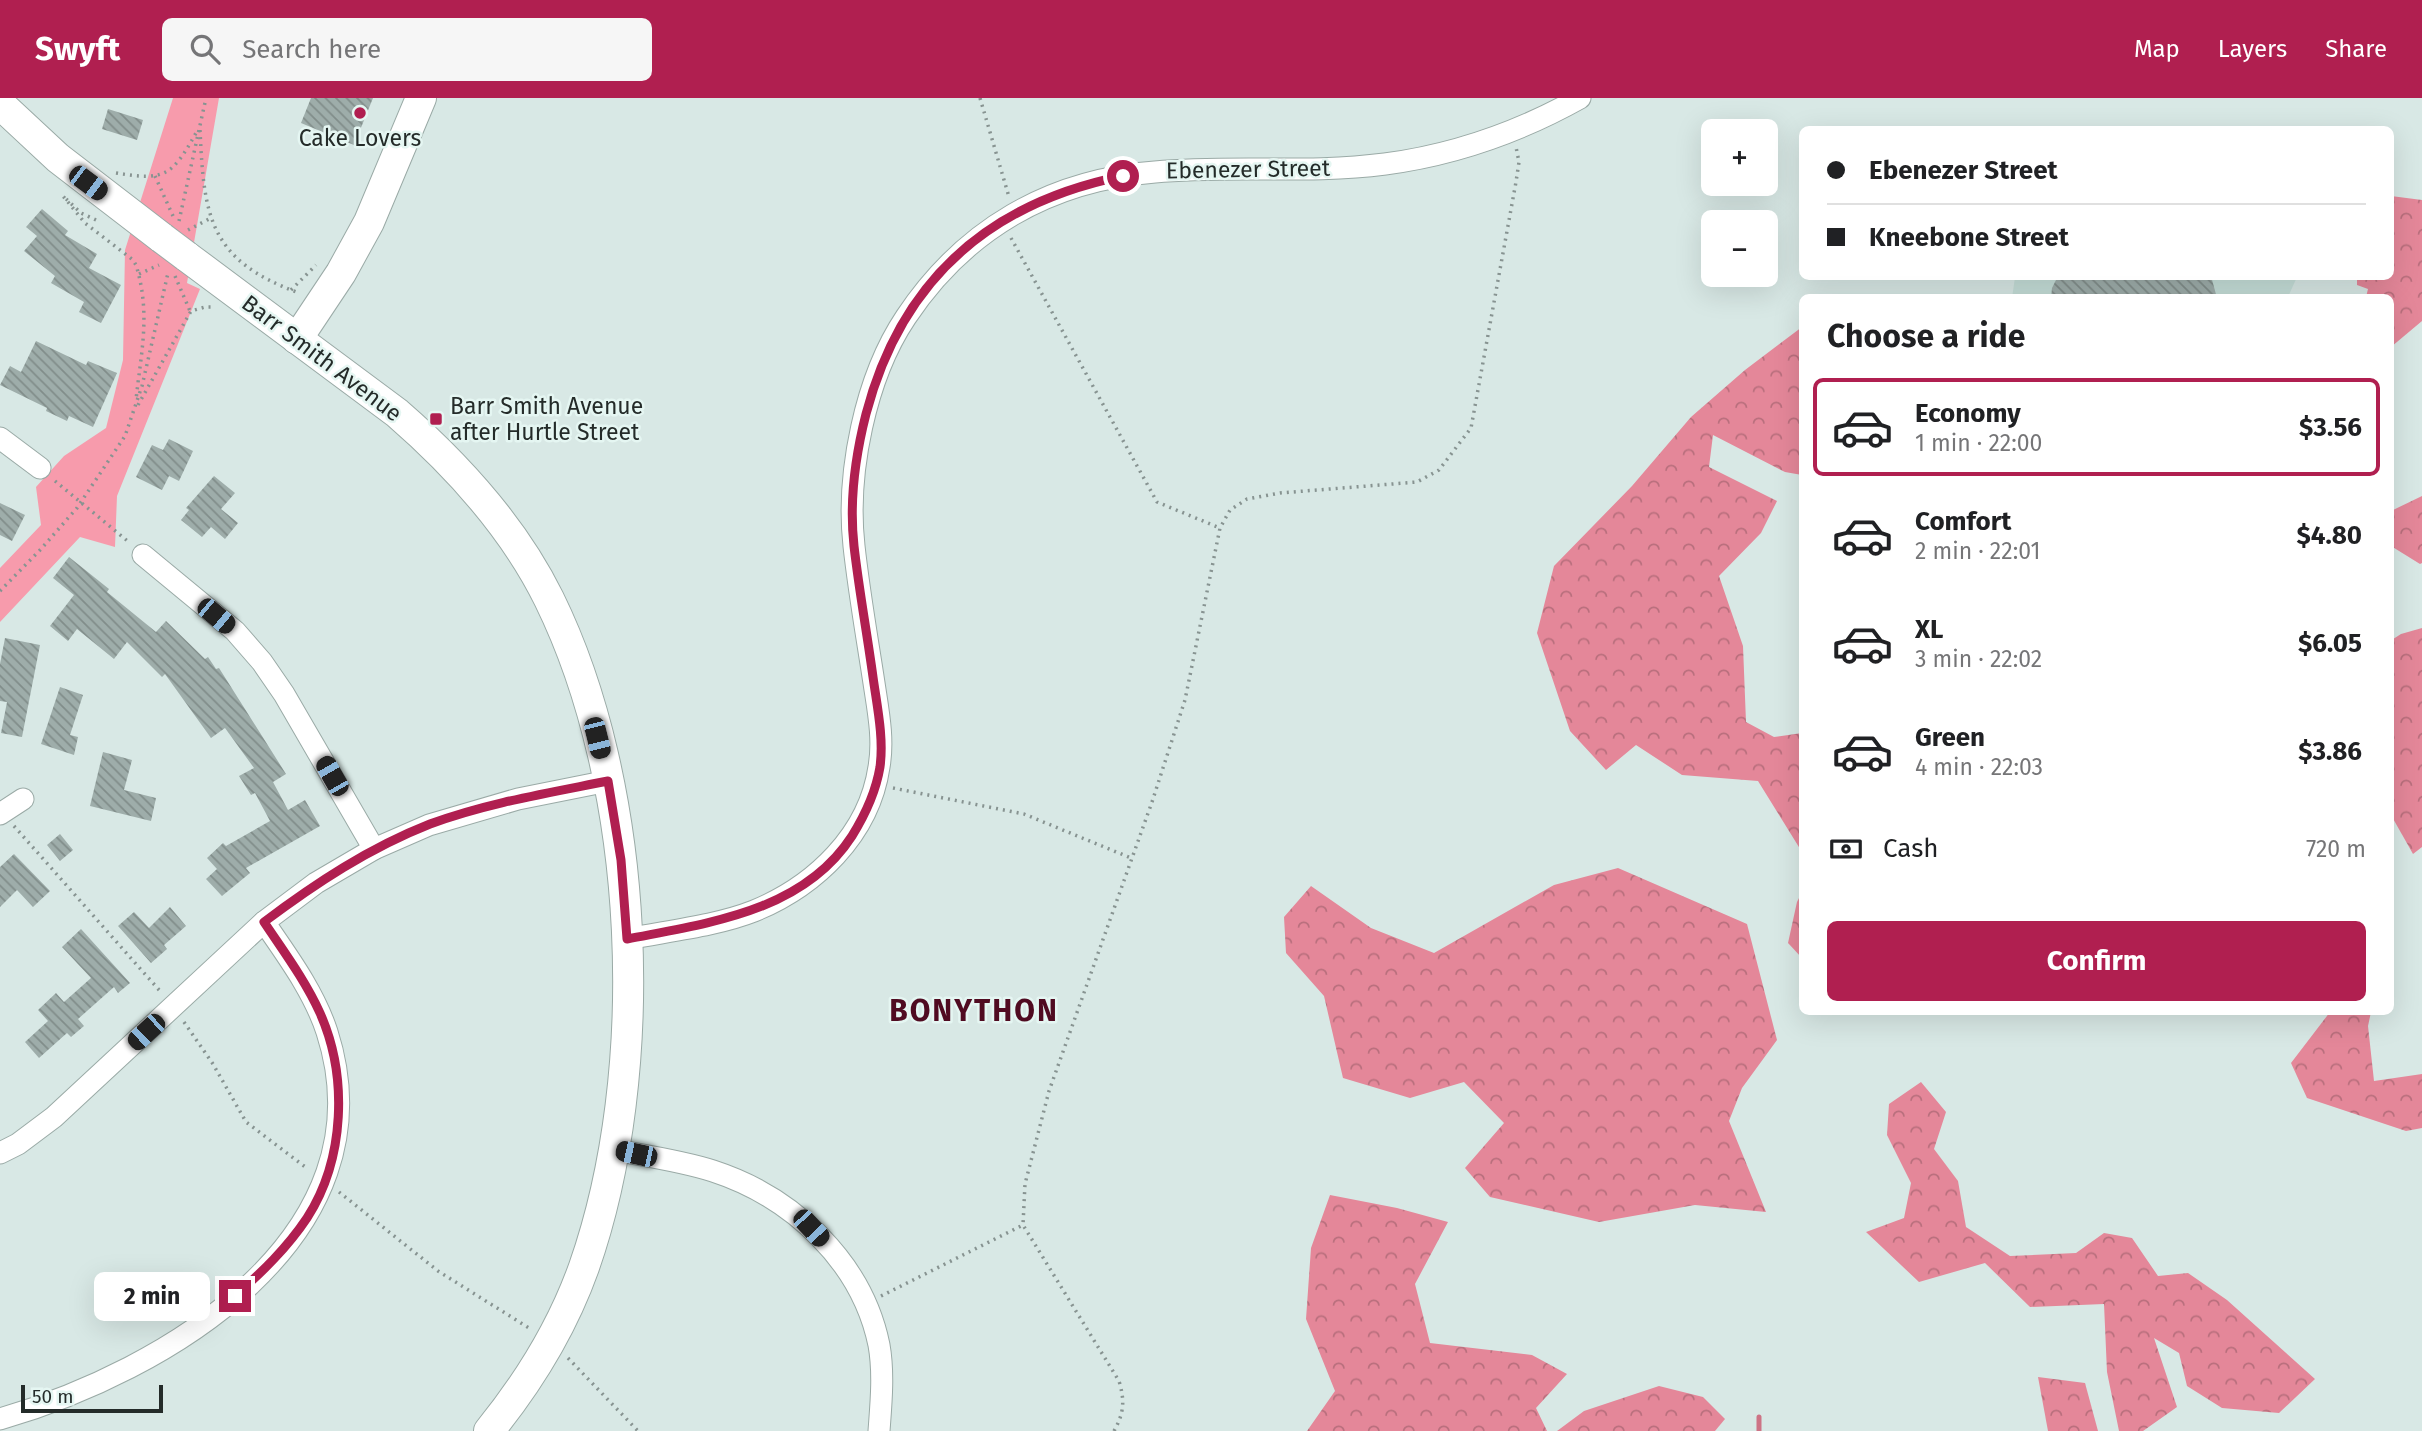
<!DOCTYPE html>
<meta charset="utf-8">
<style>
:root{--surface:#fff;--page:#f6f6f6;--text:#202124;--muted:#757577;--line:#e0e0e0;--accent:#b01f50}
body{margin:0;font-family:"Fira Sans",sans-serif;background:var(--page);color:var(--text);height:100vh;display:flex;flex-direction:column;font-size:26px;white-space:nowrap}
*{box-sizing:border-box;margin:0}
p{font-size:23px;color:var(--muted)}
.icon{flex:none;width:38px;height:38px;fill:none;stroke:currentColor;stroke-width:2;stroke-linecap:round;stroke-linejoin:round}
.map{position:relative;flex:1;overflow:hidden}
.side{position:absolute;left:1799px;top:196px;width:595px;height:721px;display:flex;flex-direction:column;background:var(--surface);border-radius:10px;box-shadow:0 7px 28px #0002}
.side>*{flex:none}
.guide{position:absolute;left:1799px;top:28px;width:595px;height:154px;border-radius:10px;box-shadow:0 7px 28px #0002;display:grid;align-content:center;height:154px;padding:0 28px;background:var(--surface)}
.controls{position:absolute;left:1701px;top:21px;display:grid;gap:14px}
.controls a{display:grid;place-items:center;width:77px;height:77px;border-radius:10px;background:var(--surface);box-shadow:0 7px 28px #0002;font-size:35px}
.scale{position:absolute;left:21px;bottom:18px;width:142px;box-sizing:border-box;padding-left:7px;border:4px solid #242b29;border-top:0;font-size:19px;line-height:24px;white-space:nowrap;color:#242b29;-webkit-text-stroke:5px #e5f6f2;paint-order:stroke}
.end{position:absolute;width:32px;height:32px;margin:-16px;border:9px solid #b01f50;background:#fff;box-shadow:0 0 0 4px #fff}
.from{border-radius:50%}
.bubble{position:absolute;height:49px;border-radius:10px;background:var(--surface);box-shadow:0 7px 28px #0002;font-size:23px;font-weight:700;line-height:49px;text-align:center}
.car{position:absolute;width:21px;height:42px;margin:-21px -10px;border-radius:9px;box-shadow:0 0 5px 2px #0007;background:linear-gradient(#222 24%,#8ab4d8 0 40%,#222 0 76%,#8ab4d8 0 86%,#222 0)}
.guide b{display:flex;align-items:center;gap:24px;height:66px;font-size:26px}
.guide b+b{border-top:2px solid var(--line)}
.guide i{width:18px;height:18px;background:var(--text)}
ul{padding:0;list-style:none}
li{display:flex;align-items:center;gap:21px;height:98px;margin:0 14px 10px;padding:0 14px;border:4px solid transparent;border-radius:10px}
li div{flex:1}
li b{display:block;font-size:26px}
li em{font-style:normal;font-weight:700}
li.active{border-color:var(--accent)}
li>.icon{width:63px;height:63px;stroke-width:1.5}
h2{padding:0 28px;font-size:32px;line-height:84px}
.pay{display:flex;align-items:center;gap:18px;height:77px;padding:0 28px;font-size:26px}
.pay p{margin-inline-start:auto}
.button{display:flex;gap:14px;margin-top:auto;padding:14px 28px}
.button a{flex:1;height:80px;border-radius:10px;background:var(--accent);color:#fff;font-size:28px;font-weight:700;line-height:80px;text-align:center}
header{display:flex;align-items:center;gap:42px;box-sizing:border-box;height:98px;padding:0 35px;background:var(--accent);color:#fff}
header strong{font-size:33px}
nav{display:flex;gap:38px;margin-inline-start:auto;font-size:24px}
.search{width:490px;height:63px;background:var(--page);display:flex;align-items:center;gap:18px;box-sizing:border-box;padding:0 24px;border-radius:10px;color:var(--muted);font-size:26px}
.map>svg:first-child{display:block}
</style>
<header>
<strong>Swyft</strong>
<div class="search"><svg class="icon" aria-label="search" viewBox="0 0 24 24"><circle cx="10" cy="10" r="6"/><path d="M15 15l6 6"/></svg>Search here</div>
<nav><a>Map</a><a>Layers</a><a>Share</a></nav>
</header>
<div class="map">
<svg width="2422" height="1333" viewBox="0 0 2422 1333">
<defs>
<pattern id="forest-crowns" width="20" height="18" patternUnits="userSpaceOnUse" patternTransform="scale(1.75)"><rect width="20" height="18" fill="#e48799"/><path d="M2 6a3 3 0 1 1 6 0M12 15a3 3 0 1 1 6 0" fill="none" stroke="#b96f7d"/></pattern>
<pattern id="building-back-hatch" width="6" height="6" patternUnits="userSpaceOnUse" patternTransform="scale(1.75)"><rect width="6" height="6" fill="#9eadaa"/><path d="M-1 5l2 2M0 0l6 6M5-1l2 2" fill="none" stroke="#818d8a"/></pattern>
</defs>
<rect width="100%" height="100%" fill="#d8e8e5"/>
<polygon fill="#c5ded8" points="2015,179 2297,179 2288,199 2012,200"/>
<polygon fill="#f79bac" points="173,0 219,0 187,185 200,191 117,398 115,449 80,439 0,524 0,470 41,427 36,389 64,358 106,330 123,262 125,152"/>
<g fill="url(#forest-crowns)">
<polygon points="2391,98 2422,102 2422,223 2391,249 2390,200 2366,199 2368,191 2357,187 2357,179 2390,178"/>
<polygon points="1802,229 1802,377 1785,374 1713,337 1709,369 1777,403 1761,435 1719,478 1743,548 1746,624 1774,639 1802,635 1802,754 1758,683 1682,677 1636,647 1606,672 1570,633 1537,535 1554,468 1632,388 1691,319 1745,272"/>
<polygon points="2422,398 2422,465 2420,466 2391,448 2391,413"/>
<polygon points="2422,530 2422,749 2413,756 2391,717 2390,543 2401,536"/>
<polygon points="1618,770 1747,826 1777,942 1742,990 1729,1023 1766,1114 1695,1107 1599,1124 1490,1099 1465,1070 1504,1025 1464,984 1410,1000 1343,980 1324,898 1286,855 1284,819 1311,788 1371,830 1434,855 1554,787"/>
<polygon points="1802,794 1802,860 1788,845 1797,804"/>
<polygon points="2330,914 2371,914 2368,928 2374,983 2422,976 2422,1030 2406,1033 2307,1000 2291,965"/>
<polygon points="1921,984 1946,1014 1934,1051 1958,1083 1966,1129 2010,1158 2076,1155 2104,1135 2132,1140 2158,1178 2188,1175 2227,1202 2315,1281 2279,1315 2222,1310 2187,1288 2179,1255 2154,1240 2177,1309 2143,1333 2119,1333 2107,1274 2104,1206 2030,1209 1985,1165 1919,1184 1866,1134 1904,1120 1911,1085 1887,1037 1889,1006"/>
<polygon points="1330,1097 1397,1110 1448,1124 1415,1186 1430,1245 1532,1257 1567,1276 1536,1310 1547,1333 1307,1333 1335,1293 1306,1221 1311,1150"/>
<polygon points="2038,1279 2085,1285 2098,1333 2048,1333"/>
<polygon points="1659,1288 1703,1299 1725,1321 1715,1333 1557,1333 1584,1313"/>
</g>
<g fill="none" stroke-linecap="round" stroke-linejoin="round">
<polyline stroke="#cd7385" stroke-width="5" points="1759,1319 1759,1333"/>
</g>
<g fill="url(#building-back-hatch)">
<polygon points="311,0 373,0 354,47 301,25"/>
<polygon points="108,11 143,22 137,42 102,31"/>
<polygon points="42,111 68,133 65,137 97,156 89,170 121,187 101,225 79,214 84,204 51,185 55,178 24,153 37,138 26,129"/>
<polygon points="2058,178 2211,178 2217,200 2051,200 2052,190"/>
<polygon points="36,243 86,267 88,263 117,275 93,329 69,318 67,323 46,313 47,310 0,287 10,268 21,274"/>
<polygon points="169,341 193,353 179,383 169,378 162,392 136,379 152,347 163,352"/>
<polygon points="214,378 235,395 221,411 238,425 225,441 211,429 202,439 181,422 189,412 186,410"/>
<polygon points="0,405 25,417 12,443 0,437"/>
<polygon points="69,459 109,491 107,494 156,534 166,523 205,561 208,559 216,571 219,570 286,676 273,684 288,712 305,702 320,728 246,770 250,775 222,798 206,781 217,771 207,760 223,745 226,748 270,723 255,695 251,697 239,678 254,670 225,630 211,640 165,576 162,579 127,544 114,561 77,531 68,543 50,528 74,497 53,480"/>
<polygon points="5,540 40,547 22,639 1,635 7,604 0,603 0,566"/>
<polygon points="60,589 83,597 70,637 78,639 74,657 41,646"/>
<polygon points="103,654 132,662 124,692 156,700 151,723 90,708"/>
<polygon points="60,736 73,752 60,763 47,747"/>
<polygon points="14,756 50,793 33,809 17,792 0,809 0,769"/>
<polygon points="170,809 186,828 164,847 167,851 151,865 118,828 134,814 149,830"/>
<polygon points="81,831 130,885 118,895 114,889 78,921 84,928 71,939 67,935 39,960 25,944 48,923 38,912 56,895 64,904 91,880 62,849"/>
</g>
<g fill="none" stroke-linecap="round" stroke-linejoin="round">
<g stroke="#9aaaa6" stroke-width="23">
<g id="street">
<polyline points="0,340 40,370"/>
<polyline points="143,457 235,533 262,564 284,596 374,751"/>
<polyline points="0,716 23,701"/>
<path d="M627 841C667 833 716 828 754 813 815 788 869 737 879 669 884 641 878 612 874 585 867 539 859 494 854 448 846 376 865 280 906 219 964 132 1049 82 1155 74 1231 67 1308 76 1385 66 1453 57 1521 33 1580 0"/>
<path d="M614 1052C647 1058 682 1063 713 1073 793 1099 862 1164 879 1247 884 1275 881 1306 879 1333"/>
<polyline points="0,1055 18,1046 54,1019 264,824 316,785 374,751 429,727 518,701 608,683"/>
<path d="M0 1321C164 1274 393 1139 327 934 314 894 288 859 264 824"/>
</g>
</g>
<g stroke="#9aaaa6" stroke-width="32">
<g id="secondary">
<polyline points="0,6 58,60 162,140"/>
<path d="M186 158 397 315C458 368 513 428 549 501 641 688 653 972 584 1169 563 1228 528 1285 489 1333"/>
<polyline points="297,241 341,175 369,124 421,0"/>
</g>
</g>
<g stroke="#879391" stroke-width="3.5" stroke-dasharray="2 5" stroke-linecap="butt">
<polyline points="980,0 1009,99"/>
<path d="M200 32C204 119 209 162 299 195"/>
<path d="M116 75C165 83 172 78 196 35"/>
<polyline points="155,78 173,118"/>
<path d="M96 122 81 115 63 98 85 125 133 162 136 167C151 216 141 254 136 302"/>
<polyline points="179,123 206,0"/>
<polyline points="188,132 211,120"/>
<polyline points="1011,140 1157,404 1220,430"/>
<polyline points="139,176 159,167"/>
<polyline points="175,178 190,213"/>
<polyline points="291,192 316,167"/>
<polyline points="138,307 191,213 205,209 214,209"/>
<polyline points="55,383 130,445"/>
<polyline points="0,493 41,451 77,410 125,338 142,288 168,175"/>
<polyline points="893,690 1024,716 1131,760"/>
<polyline points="14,728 160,893"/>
<polyline points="184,924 213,966 246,1024 308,1071"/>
<polyline points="339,1094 438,1173 529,1230"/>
<polyline points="881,1198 1023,1127"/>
<polyline points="568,1260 638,1333"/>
<path d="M1114 1333C1124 1315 1125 1303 1119 1283L1023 1127 1025 1086 1049 993 1152 704 1185 602 1220 430 1230 412 1247 401 1280 395 1417 384 1439 372 1471 330 1516 84 1519 64 1516 49"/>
</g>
<use href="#street" stroke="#fff" stroke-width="21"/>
<use href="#secondary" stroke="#fff" stroke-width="30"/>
<g stroke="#9aaaa6" stroke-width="32" stroke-linecap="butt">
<polyline id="secondary-bridge" points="162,140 186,158"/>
</g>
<use href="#secondary-bridge" stroke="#fff" stroke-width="30"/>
</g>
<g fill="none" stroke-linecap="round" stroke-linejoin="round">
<path stroke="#b01f50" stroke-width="9" d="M235 1198C262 1174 287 1150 307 1120 345 1061 348 978 320 915 305 882 284 854 264 824 316 785 369 750 430 726 487 705 548 695 608 683L621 762 627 841C708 825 803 814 852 738 865 717 876 693 880 669 884 640 877 608 873 579 867 535 859 492 854 448 849 403 855 359 866 316 901 183 989 105 1123 78"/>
</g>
<g fill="#b01f50" stroke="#e5f6f2" stroke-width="2.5">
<circle cx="360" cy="15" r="7"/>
<rect x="429" y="314" width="14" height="14" rx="3.5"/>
</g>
<g text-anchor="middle" stroke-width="5" stroke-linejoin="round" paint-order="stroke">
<g font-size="23" fill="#242b29" stroke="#e5f6f2">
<text x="360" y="48">Cake Lovers</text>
<text x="450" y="316" text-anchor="start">Barr Smith Avenue<tspan x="450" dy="26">after Hurtle Street</tspan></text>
</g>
<g font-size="23" fill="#242b29" stroke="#e5f6f2">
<text transform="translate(1248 71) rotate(-1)" y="8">Ebenezer Street</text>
<text transform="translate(322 260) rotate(37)" y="8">Barr Smith Avenue</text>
</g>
<g font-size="30" font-weight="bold" letter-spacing="2" fill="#500b21" stroke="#e5f6f2">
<text x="974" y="923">BONYTHON</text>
</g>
</g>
</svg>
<div class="controls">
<a>+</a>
<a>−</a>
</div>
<div class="scale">50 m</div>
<i class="end from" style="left:1123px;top:78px"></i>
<i class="end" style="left:235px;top:1198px"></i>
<div class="bubble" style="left:94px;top:1174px;width:116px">2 min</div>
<i class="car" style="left:88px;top:85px;rotate:127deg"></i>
<i class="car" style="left:216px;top:518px;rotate:130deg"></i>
<i class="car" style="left:597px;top:640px;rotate:166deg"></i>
<i class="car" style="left:332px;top:678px;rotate:330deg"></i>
<i class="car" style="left:146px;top:934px;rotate:227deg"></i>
<i class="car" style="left:636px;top:1056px;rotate:282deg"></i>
<i class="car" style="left:811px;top:1130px;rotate:137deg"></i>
<div class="guide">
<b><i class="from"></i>Ebenezer Street</b>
<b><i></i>Kneebone Street</b>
</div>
<section class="side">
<h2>Choose a ride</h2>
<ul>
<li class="active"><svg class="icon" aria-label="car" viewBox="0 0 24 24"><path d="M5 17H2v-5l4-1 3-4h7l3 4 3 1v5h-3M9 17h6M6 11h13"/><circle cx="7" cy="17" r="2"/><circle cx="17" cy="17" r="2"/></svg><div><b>Economy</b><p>1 min · 22:00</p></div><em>$3.56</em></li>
<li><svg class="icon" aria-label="car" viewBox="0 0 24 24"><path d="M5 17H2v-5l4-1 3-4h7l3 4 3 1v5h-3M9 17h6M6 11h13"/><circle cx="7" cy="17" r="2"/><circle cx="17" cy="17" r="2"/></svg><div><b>Comfort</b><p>2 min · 22:01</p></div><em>$4.80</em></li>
<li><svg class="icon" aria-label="car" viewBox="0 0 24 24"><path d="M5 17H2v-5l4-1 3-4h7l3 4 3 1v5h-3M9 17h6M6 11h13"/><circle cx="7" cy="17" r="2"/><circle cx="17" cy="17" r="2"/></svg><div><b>XL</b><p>3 min · 22:02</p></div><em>$6.05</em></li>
<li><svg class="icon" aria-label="car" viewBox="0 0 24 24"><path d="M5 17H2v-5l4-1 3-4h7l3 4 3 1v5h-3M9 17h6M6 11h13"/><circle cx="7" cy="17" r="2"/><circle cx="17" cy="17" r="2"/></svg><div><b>Green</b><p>4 min · 22:03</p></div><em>$3.86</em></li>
</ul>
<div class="pay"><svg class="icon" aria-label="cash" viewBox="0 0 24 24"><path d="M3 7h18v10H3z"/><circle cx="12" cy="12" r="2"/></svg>Cash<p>720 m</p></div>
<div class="button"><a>Confirm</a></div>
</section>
</div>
